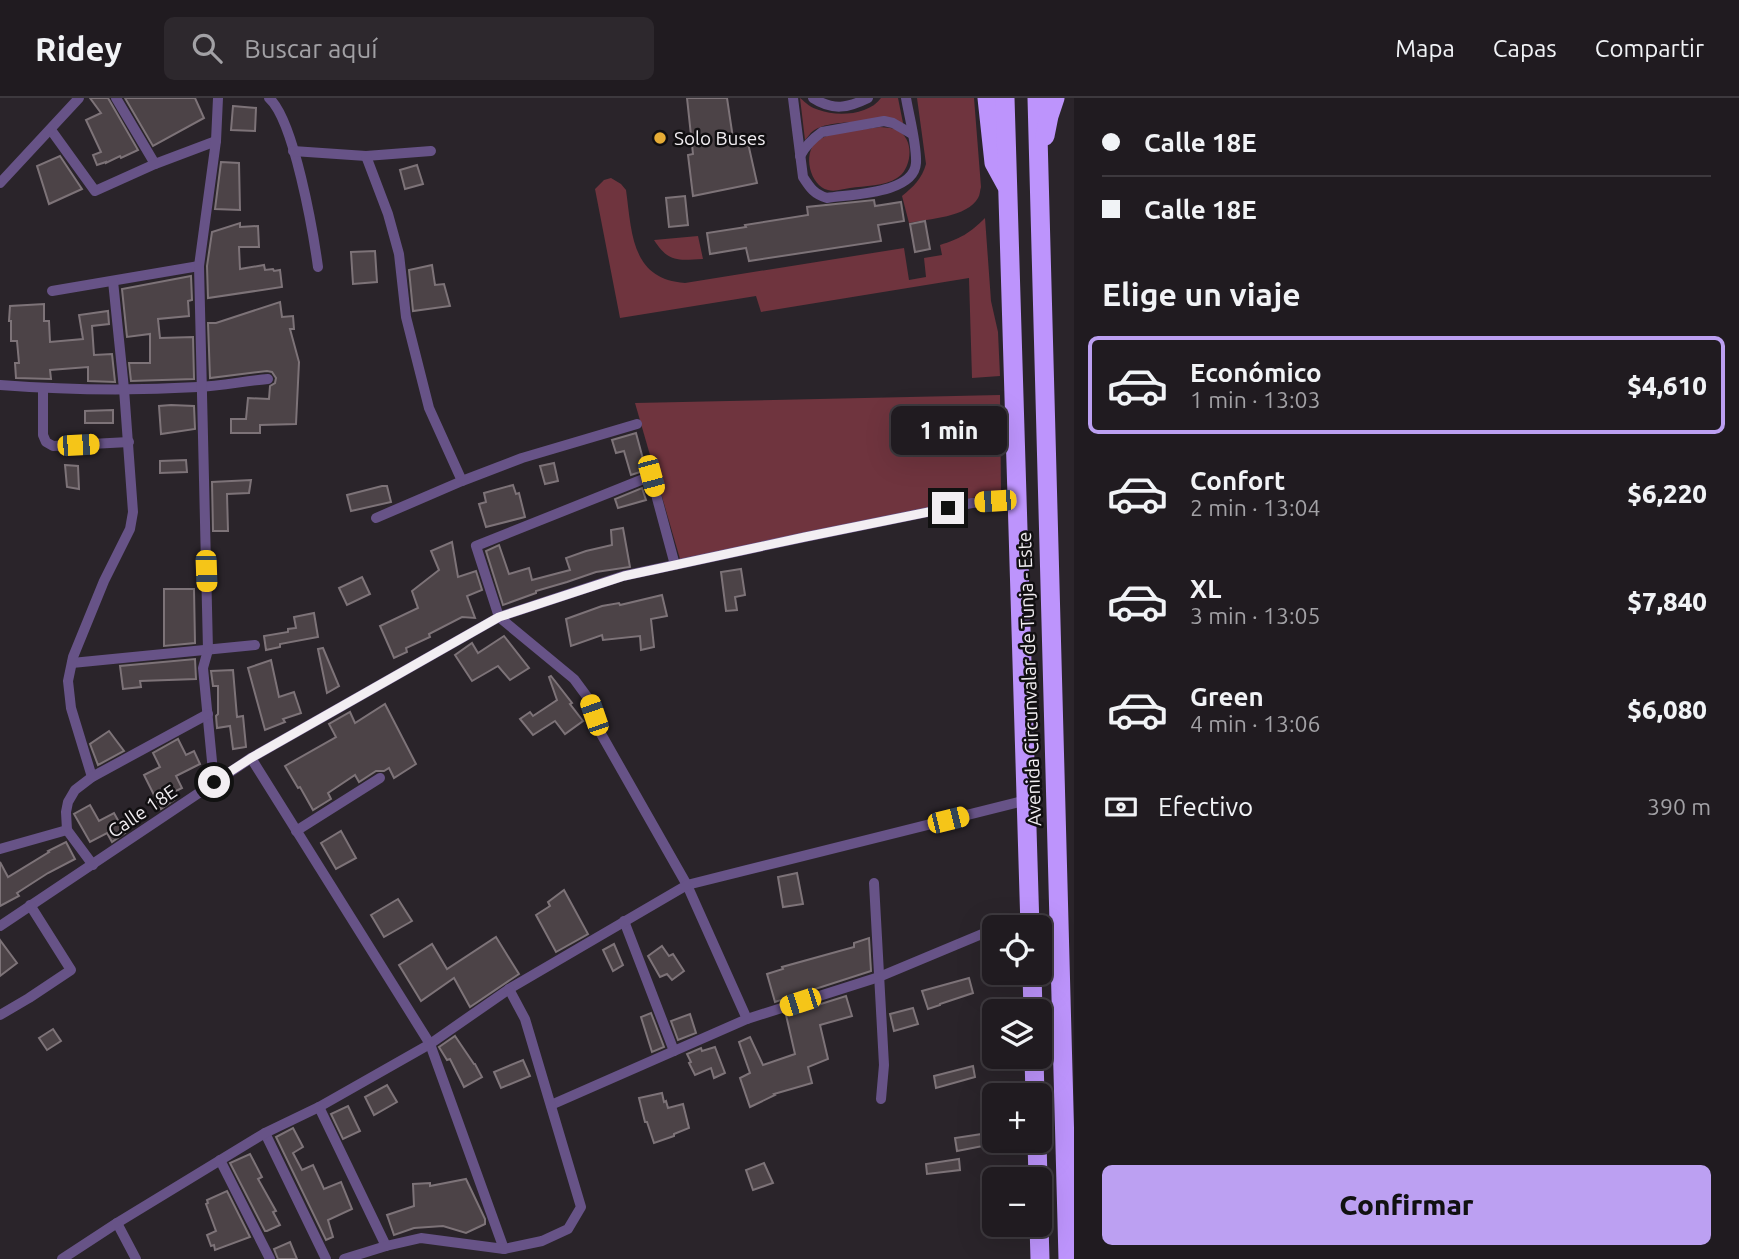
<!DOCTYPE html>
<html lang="es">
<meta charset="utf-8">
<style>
:root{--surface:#201b20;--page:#2d282d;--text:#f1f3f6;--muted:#a2a1a5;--line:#3d393e;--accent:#bca0f2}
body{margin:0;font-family:Ubuntu,sans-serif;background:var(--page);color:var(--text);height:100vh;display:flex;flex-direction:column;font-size:26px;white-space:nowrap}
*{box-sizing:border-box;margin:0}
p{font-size:23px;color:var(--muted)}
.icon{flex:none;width:38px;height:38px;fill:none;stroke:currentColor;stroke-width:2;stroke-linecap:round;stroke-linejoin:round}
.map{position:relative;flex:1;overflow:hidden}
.panel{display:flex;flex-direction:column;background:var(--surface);width:665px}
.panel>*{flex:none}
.hud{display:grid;align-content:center;height:154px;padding:0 28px;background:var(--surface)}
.tools{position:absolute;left:982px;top:817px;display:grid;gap:14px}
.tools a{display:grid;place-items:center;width:70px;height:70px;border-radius:10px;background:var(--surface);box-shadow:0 7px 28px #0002,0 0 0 2px var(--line);font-size:35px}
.end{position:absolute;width:32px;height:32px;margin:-16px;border:9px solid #f2eef2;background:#111;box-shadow:0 0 0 4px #111}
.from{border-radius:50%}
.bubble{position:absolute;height:49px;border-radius:10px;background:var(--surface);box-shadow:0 7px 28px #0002,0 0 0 2px var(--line);font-size:23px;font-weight:800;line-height:49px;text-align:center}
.car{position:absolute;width:21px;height:42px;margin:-21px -10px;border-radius:9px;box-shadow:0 0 5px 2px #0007;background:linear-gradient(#f5c518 24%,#345 0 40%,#f5c518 0 76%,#345 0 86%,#f5c518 0)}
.hud b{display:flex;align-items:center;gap:24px;height:66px;font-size:26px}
.hud b+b{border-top:2px solid var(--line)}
.hud i{width:18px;height:18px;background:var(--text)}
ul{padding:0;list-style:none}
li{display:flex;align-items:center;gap:21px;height:98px;margin:0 14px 10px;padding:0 14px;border:4px solid transparent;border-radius:10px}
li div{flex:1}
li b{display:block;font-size:26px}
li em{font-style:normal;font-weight:800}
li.selected{border-color:var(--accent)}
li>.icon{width:63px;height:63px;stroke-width:1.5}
h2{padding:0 28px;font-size:32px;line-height:84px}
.pay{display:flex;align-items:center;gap:18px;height:77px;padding:0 28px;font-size:26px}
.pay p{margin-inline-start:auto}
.button{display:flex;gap:14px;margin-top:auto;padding:14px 28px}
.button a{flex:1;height:80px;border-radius:10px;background:var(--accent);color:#111;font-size:28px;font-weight:800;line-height:80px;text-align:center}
header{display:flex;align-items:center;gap:42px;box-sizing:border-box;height:98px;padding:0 35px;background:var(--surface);border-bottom:2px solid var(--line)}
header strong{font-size:33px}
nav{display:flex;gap:38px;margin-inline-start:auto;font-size:24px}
.search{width:490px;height:63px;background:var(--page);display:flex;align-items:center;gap:18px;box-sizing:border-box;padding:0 24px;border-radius:10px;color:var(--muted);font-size:26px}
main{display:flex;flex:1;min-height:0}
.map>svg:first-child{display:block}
</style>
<header>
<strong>Ridey</strong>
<div class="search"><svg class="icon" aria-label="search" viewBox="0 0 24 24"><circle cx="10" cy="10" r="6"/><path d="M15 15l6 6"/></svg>Buscar aquí</div>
<nav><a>Mapa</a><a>Capas</a><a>Compartir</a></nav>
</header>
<main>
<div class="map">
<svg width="1074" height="1161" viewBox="0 0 1074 1161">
<rect width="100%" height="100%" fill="#2a242a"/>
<g fill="#6f343e">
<path d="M800 0C806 5 811 10 819 12 837 19 869 17 881 0H898L903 25C881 25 830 20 813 33 810 35 808 39 805 42Z"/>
<path d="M917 0H974L981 89C980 92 980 97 978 100 968 119 928 121 909 125L902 98C913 89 922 81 926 66Z"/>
<path d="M880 29C887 30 894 29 900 34 915 44 911 72 897 80 885 88 864 88 850 90 843 91 835 94 828 92 810 88 802 55 817 43 830 33 862 32 880 29Z"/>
<path d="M611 80 621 86 626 92C632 135 631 181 685 185L904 150 909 182 926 179 924 160 942 157 940 147C960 141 970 135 985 120L991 203 998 234 1000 278 972 280 969 180 761 214 756 198 620 220 595 91 604 82Z"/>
<path d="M698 138 703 161C677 162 669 165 654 142Z"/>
<polygon points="1000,297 1001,394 680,461 635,305"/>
</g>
<g fill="#4c4347" stroke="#7d7378" stroke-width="2">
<polygon points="90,0 108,0 138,52 121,60 120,58 106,65 106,64 97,67 93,57 101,54 86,22 101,15"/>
<polygon points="125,0 195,0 204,20 153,48"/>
<polygon points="687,0 727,0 734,47 748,45 757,85 693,98 688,57 693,56"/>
<polygon points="233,8 256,10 255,33 231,32"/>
<polygon points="60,58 82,91 49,106 37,68"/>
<polygon points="221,64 239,65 240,112 215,111"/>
<polygon points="417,67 423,86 405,91 400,72"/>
<polygon points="685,98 688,127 669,129 666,100"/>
<polygon points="874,102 875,108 901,104 904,123 878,127 881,143 749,163 746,150 710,156 707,135 746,129 745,127 808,117 807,109"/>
<polygon points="925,123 930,151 915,154 910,126"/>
<polygon points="240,125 240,129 258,128 259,149 239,149 240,171 264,167 265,172 273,171 274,173 280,172 282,189 208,200 207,168 212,134"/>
<polygon points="375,153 377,184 353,186 351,154"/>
<polygon points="432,167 435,187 444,186 450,208 413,213 409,172"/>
<polygon points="191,178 192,202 188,203 189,218 158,221 160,240 193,239 194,281 131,283 129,265 150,265 150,236 127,239 122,191"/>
<polygon points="280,204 282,219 293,218 294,231 290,231 299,264 296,326 260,327 260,335 231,335 231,321 246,321 248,300 269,301 270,288 275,285 276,280 272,274 267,273 210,280 208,225 216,225"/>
<polygon points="44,206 44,223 49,223 50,244 83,241 79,217 108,213 109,226 92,228 94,257 112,256 115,284 88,283 88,269 50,272 51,281 16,280 15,265 19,265 17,243 11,243 11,223 9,223 10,208"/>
<polygon points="171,307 194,308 195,331 161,336 159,308"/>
<polygon points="113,312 113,325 85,325 85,313"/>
<polygon points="636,335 646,372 631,377 624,353 616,355 612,342"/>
<polygon points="186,362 187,374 160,375 160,363"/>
<polygon points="554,365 558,383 545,386 540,368"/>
<polygon points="65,367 78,368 79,391 67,389"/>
<polygon points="251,382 249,395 227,396 228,433 213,433 212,384"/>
<polygon points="513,387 516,396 519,395 525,419 486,429 479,406 486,404 484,395"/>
<polygon points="382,388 387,388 391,404 351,413 347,397"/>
<polygon points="642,390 646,402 618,410 615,401"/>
<polygon points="623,430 630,469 596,474 567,484 536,493 536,495 503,507 486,453 499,447 509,476 529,470 532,482 570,472 566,460 586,453 612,447 611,432"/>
<polygon points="452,444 458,479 476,473 482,492 467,498 475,520 462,519 429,536 430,539 406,550 407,554 394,560 380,528 418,510 412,493 439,472 431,453"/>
<polygon points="741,471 745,497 735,499 737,512 726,513 721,474"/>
<polygon points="362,479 370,496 347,507 339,490"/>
<polygon points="164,491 194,491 195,545 164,548"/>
<polygon points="662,497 667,518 651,521 654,549 641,552 640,538 603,542 602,537 571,548 566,521 602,508 619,505 620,507"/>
<polygon points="314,515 318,539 280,546 280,549 266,552 264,538 288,534 288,531 296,530 294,519"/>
<polygon points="504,538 529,570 510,582 498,568 472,583 455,557 472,545 478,555"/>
<polygon points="323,550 339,588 327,595 318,551"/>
<polygon points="195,561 196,581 140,583 141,589 123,591 120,568"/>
<polygon points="271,562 279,599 294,594 301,615 283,621 285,624 265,632 248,570"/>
<polygon points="233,572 237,619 243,618 246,649 233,651 230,628 217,630 216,618 218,616 218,588 213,588 211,573"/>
<polygon points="551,578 572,605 570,606 583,623 565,636 555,623 533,637 520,621 530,614 533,618 557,602 549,579"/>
<polygon points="385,606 416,666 394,680 389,670 384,673 376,673 359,684 355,677 328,695 331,701 313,712 300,689 298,690 285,668 336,639 329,626 350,614 355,625"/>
<polygon points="109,633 124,653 98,667 90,646"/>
<polygon points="178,641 186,657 194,653 200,666 176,678 182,690 170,696 174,702 161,711 144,677 160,669 153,655"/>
<polygon points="90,707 99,723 114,715 125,735 112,744 107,735 90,744 74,716"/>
<polygon points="341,733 356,760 336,771 321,745"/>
<polygon points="66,744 75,761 48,775 17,795 19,798 0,808 0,764 8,779 49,754 48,753"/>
<polygon points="797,775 803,806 783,809 778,779"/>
<polygon points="564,792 588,836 556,854 536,817 550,808 548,804"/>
<polygon points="398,801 412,823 384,839 371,817"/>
<polygon points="496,839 519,876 470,909 454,880 421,903 399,867 432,846 447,871"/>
<polygon points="869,840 871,873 775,904 767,876 783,871 782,869 854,849 854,845"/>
<polygon points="0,842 17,865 0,878"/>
<polygon points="614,846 623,867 613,873 603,852"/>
<polygon points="662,848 669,858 673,856 684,873 672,882 667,876 660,879 648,858"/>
<polygon points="969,880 973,895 940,906 940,907 928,911 922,893"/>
<polygon points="846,898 852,918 820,927 828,961 808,969 812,985 774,996 775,997 750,1009 740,980 750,975 739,944 750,939 763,967 795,956 786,917"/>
<polygon points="913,910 918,926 894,933 890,916"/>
<polygon points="651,915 664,949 652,954 641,919"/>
<polygon points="690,916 696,935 678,942 671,923"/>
<polygon points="53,931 61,943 47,952 39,940"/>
<polygon points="455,938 474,966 475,966 482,979 464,989 450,961 447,962 439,949"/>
<polygon points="715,949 725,975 714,980 711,970 695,977 689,965 691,964 687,956 701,950 702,953"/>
<polygon points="523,962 530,978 501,990 494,974"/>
<polygon points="973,968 975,979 936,990 934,978"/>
<polygon points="387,987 397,1004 374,1017 365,999"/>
<polygon points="662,995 664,1004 666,1003 668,1010 683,1006 689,1030 674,1036 674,1038 654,1045 647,1024 645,1024 639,1000"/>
<polygon points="348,1008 360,1033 343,1041 331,1016"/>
<polygon points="293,1030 303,1049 293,1055 302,1072 313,1067 324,1091 341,1084 352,1111 328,1122 333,1139 326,1142 276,1039"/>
<polygon points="982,1036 983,1048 957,1053 955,1040"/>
<polygon points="250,1056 262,1079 258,1081 276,1113 273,1114 280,1127 267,1133 265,1133 230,1065"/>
<polygon points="959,1061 960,1072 927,1076 926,1066"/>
<polygon points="764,1065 773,1085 753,1092 746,1072"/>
<polygon points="466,1081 485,1121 485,1126 466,1135 443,1128 414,1130 394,1137 387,1117 414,1108 413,1086 430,1085 430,1088"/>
<polygon points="227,1093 250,1139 215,1152 214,1147 211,1148 207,1137 216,1133 206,1106 208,1105 207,1102"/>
<polygon points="290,1144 297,1161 278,1161 274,1151"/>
</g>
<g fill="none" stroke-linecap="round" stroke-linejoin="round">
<g stroke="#675387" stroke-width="10">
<polyline points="116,0 155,66"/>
<path d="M269 0C294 22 313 133 318 169"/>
<path d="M793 0 803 79C810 90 814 96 827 100 851 96 914 96 916 65 917 47 909 18 906 0"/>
<path d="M813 0C833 13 848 10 868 0"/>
<polyline points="51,32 95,93 155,66 216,43"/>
<polyline points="293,53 366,58 431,53"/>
<polyline points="366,58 388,116 399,156 406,219 429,310 462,383"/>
<path d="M800 58C806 47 812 41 822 34L884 23 893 25 912 36"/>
<polyline points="0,85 79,0"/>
<polyline points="52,193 199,168"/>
<path d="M0 287C66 292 132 293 198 289 221 288 245 283 268 281"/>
<polyline points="43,290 43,337 46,344 53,348 129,344"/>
<polyline points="376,420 462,383 522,360 637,326"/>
<polyline points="675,467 651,378 476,448 499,519 574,581 588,600 600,634 687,787 747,921"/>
<polyline points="72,565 255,547"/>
<polyline points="251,660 430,946 504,1151"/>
<polyline points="92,679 71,610 68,583 73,559 104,483 130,431 133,414 124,291 113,183"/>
<polyline points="214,684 203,570 208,552 199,168 216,43 218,0"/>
<polyline points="296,733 380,680"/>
<polyline points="0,751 67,732"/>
<polyline points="93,767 67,732 66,714 68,704 75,692 92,679 208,616"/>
<polyline points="874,785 884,967 881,1001"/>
<polyline points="624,823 674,953"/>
<polyline points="0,828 251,660 499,519 623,478 805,439 972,405 1018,402"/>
<polyline points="997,830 1030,816"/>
<polyline points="0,917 29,900 71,872 30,807"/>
<polyline points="551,1007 747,921 879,879 994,831"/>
<polyline points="319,1009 386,1148"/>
<polyline points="265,1035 326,1161"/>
<polyline points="220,1062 270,1161"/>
<polyline points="117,1125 136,1161"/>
<polyline points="62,1161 117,1125 265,1035 319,1009 430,946 509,891 687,787 1027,702"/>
<polyline points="344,1161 386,1148 421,1140 504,1151 542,1143 568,1131 581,1109 525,921 509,891"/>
</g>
<g stroke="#bd94fc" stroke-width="19">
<polyline points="987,0 994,65 1006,87"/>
<polyline points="1005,0 1030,830"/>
<polyline points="1037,0 1068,1161"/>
<polyline points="1045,38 1049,18 1055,0"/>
<polyline points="1032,875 1033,914"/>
<polyline points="1034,959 1035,998"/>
<polyline points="1037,1043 1038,1082"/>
<polyline points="1039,1127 1040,1161"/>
</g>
</g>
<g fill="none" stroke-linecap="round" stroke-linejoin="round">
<polyline stroke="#f2eef2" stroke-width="9" points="214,684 251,660 499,519 624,478 805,439 948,410"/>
</g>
<circle fill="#e6ac36" stroke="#110f11" stroke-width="2.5" cx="660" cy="40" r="7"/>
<g text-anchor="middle" stroke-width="5" stroke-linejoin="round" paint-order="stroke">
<g font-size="19" fill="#f2eef2" stroke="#110f11" text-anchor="start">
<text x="674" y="47">Solo Buses</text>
</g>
<g font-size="19" fill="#f2eef2" stroke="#110f11">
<text transform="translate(1029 581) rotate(-92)" y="7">Avenida Circunvalar de Tunja - Este</text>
<text transform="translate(142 713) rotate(-34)" y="7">Calle 18E</text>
</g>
</g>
</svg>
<div class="tools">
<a><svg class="icon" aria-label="locate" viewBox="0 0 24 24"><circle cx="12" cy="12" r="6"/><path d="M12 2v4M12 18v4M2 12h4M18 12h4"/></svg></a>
<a><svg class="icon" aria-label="layers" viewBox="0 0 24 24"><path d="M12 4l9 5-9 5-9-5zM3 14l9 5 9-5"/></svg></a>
<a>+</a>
<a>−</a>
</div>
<i class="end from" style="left:214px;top:684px"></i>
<i class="end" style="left:948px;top:410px"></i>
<div class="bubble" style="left:891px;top:308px;width:116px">1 min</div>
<i class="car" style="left:78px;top:347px;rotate:87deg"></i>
<i class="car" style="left:651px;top:378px;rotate:165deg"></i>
<i class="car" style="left:995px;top:403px;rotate:266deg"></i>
<i class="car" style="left:206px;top:473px;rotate:178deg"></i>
<i class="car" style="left:594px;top:617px;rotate:341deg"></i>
<i class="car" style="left:948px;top:722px;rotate:76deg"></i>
<i class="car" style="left:800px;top:904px;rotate:252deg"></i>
</div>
<section class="panel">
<div class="hud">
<b><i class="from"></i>Calle 18E</b>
<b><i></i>Calle 18E</b>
</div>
<h2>Elige un viaje</h2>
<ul>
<li class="selected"><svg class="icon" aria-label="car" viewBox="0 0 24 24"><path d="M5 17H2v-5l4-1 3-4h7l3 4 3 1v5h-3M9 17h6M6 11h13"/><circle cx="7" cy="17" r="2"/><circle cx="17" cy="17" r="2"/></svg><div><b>Económico</b><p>1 min · 13:03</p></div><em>$4,610</em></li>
<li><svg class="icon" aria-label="car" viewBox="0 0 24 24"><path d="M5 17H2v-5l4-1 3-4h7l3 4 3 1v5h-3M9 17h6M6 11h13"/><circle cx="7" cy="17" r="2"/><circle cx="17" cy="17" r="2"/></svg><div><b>Confort</b><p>2 min · 13:04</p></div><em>$6,220</em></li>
<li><svg class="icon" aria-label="car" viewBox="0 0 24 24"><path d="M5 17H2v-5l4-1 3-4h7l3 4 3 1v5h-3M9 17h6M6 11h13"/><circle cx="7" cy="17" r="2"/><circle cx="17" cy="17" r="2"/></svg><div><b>XL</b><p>3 min · 13:05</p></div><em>$7,840</em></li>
<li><svg class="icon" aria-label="car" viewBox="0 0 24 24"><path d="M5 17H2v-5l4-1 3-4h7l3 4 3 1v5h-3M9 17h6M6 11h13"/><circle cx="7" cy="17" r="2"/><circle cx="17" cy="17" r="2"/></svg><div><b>Green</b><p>4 min · 13:06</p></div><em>$6,080</em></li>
</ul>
<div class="pay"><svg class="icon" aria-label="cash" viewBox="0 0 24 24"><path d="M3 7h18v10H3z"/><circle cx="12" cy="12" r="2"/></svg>Efectivo<p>390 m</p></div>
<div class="button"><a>Confirmar</a></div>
</section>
</main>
